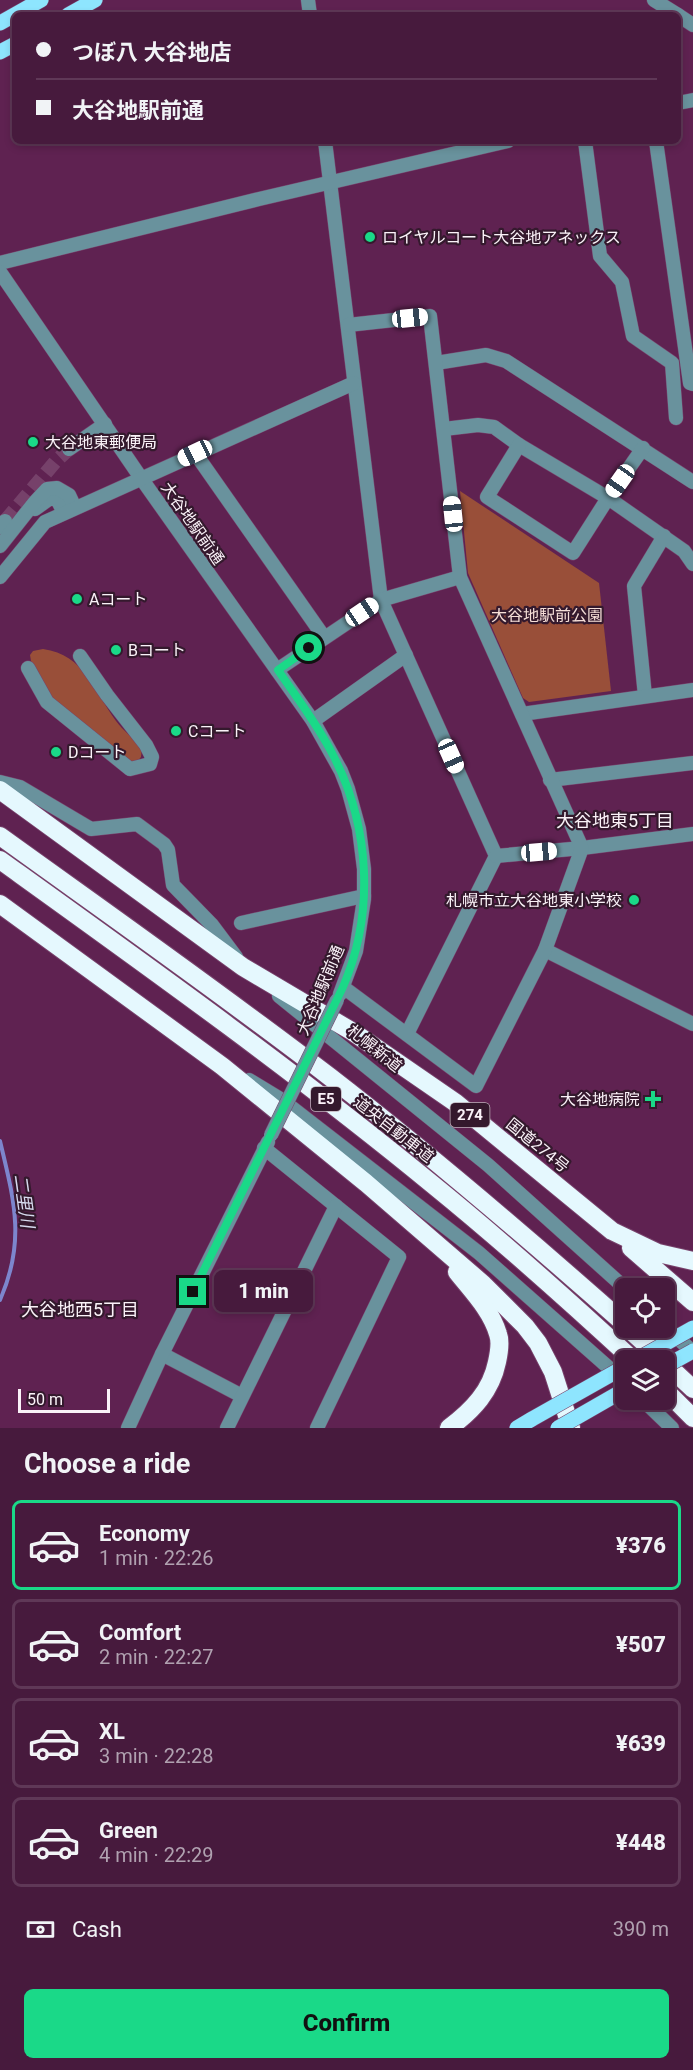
<!DOCTYPE html>
<meta charset="utf-8">
<style>
:root{--surface:#471a3d;--page:#512748;--text:#f1f3f6;--muted:#b0a1b0;--line:#5f3857;--accent:#1ad988}
body{margin:0;font-family:Roboto,"Noto Sans JP",sans-serif;background:var(--page);color:var(--text);height:100vh;display:flex;flex-direction:column;font-size:22px;white-space:nowrap}
*{box-sizing:border-box;margin:0}
p{font-size:20px;color:var(--muted)}
.icon{flex:none;width:33px;height:33px;fill:none;stroke:currentColor;stroke-width:2;stroke-linecap:round;stroke-linejoin:round}
.map{position:relative;height:1428px;overflow:hidden}
.drawer{display:flex;flex-direction:column;background:var(--surface);flex:1}
.drawer>*{flex:none}
.top-card{position:absolute;left:12px;top:12px;width:669px;height:132px;border-radius:9px;box-shadow:0 3px 9px #0003,0 0 0 2px var(--line);display:grid;align-content:center;height:132px;padding:0 24px;background:var(--surface)}
.fabs{position:absolute;left:615px;top:1278px;display:grid;gap:12px}
.fabs a{display:grid;place-items:center;width:60px;height:60px;border-radius:9px;background:var(--surface);box-shadow:0 3px 9px #0003,0 0 0 2px var(--line);font-size:30px}
.scale{position:absolute;left:18px;bottom:15px;width:92px;box-sizing:border-box;padding-left:6px;border:3px solid #faf2f8;border-top:0;font-size:16px;line-height:21px;white-space:nowrap;color:#faf2f8;-webkit-text-stroke:4px #34192d;paint-order:stroke}
.end{position:absolute;width:27px;height:27px;margin:-14px;border:8px solid #1ad988;background:#111;box-shadow:0 0 0 3px #111}
.from{border-radius:50%}
.bubble{position:absolute;height:42px;border-radius:9px;background:var(--surface);box-shadow:0 3px 9px #0003,0 0 0 2px var(--line);font-size:20px;font-weight:800;line-height:42px;text-align:center}
.car{position:absolute;width:18px;height:36px;margin:-18px -9px;border-radius:8px;box-shadow:0 0 4px 2px #0007;background:linear-gradient(#fff 24%,#345 0 40%,#fff 0 76%,#345 0 86%,#fff 0)}
.top-card b{display:flex;align-items:center;gap:21px;height:57px;font-size:22px}
.top-card b+b{border-top:2px solid var(--line)}
.top-card i{width:15px;height:15px;background:var(--text)}
ul{padding:0;list-style:none}
li{display:flex;align-items:center;gap:18px;height:90px;margin:0 12px 9px;padding:0 12px;border:3px solid var(--line);border-radius:9px}
li div{flex:1}
li b{display:block;font-size:22px}
li em{font-style:normal;font-weight:800}
li.selected{border-color:var(--accent)}
li>.icon{width:54px;height:54px;stroke-width:1.5}
h2{padding:0 24px;font-size:27px;line-height:72px}
.pay{display:flex;align-items:center;gap:15px;height:66px;padding:0 24px;font-size:22px}
.pay p{margin-inline-start:auto}
.cta{display:flex;gap:12px;margin-top:auto;padding:12px 24px}
.cta a{flex:1;height:69px;border-radius:9px;background:var(--accent);color:#111;font-size:24px;font-weight:800;line-height:69px;text-align:center}
.map>svg:first-child{display:block}
</style>
<div class="map">
<svg width="693" height="1428" viewBox="0 0 693 1428">
<rect width="100%" height="100%" fill="#5f2251"/>
<g fill="#994f39">
<polygon points="460,491 599,583 611,691 529,702 523,698 468,573"/>
<path d="M43 649C85 655 94 691 116 721 123 731 134 738 142 748L141 757 137 762 131 763 60 709 32 667 30 655 33 651Z"/>
</g>
<g fill="none" stroke-linecap="round" stroke-linejoin="round">
<path stroke="#7d86cd" stroke-width="4" d="M0 1141C14 1200 26 1241 0 1300"/>
<polyline stroke="#76416a" stroke-width="14" stroke-dasharray="14 7" stroke-linecap="butt" points="5,521 56,461 69,449"/>
<g stroke="#78436c" stroke-width="15">
<g id="minor">
<polyline points="308,0 310,15"/>
<polyline points="654,0 678,15"/>
<polyline points="678,15 693,25"/>
<polyline points="678,103 693,100"/>
<polyline points="325,141 381,600 496,856 407,1034"/>
<polyline points="585,141 600,256 622,282 633,336 672,363 676,418"/>
<polyline points="656,141 690,383 693,384"/>
<polyline points="0,263 259,199 508,141"/>
<polyline points="0,272 141,478 313,721 341,771 348,789 359,829 364,869 364,899 356,951 340,994"/>
<polyline points="436,363 486,355 506,361 693,482"/>
<polyline points="444,429 478,425 494,427 519,445 608,498 684,551 693,564"/>
<polyline points="519,445 487,497 573,553 608,498 643,448"/>
<polyline points="69,449 105,424"/>
<polyline points="195,453 324,637"/>
<polyline points="35,509 49,499 57,499 64,513"/>
<polyline points="0,527 5,521"/>
<polyline points="0,546 34,503 47,489 57,488 69,495 75,508"/>
<polyline points="0,577 45,522 354,383"/>
<polyline points="28,668 47,702 130,769 150,764 152,757 146,745 107,695 80,656"/>
<polyline points="277,670 381,600 460,577"/>
<polyline points="645,696 634,586 664,536"/>
<polyline points="522,714 693,690"/>
<polyline points="313,721 406,655"/>
<polyline points="550,780 693,763"/>
<polyline points="0,782 20,787 91,829 137,824 164,844 168,850 173,885 212,925 236,957"/>
<polyline points="496,856 582,848 693,834"/>
<polyline points="241,923 364,896"/>
<polyline points="545,950 693,1024"/>
<polyline points="343,987 476,1086 545,950 582,848 460,577 430,316 348,325"/>
<polyline points="279,996 488,1165 626,1289"/>
<polyline points="249,1080 282,1100 479,1253 626,1383"/>
<polyline points="264,1148 399,1257 317,1428"/>
<polyline points="664,1326 693,1352"/>
<polyline points="162,1354 242,1396"/>
<polyline points="643,1400 672,1428"/>
<polyline points="128,1428 162,1354 268,1142"/>
<polyline points="227,1428 336,1206"/>
</g>
</g>
<g stroke="#78436c" stroke-width="16">
<g id="major">
<polyline points="68,15 95,0"/>
<polyline points="0,23 41,0"/>
<polyline points="0,52 15,44"/>
<polyline points="517,1428 532,1419"/>
</g>
</g>
<g stroke="#78436c" stroke-width="20">
<g id="highway">
<polyline points="0,790 243,967 353,1032 456,1103 612,1231 658,1253 693,1261"/>
<path d="M0 836C111 916 222 994 330 1077 432 1156 530 1240 626 1325"/>
<path d="M0 860C146 965 293 1070 432 1184 501 1240 568 1300 633 1360"/>
<polyline points="0,904 222,1066 366,1183 483,1284 525,1326 538,1343 553,1372 571,1428"/>
<polyline points="631,1248 693,1302"/>
<polyline points="628,1328 663,1360"/>
<polyline points="664,1362 693,1389"/>
<polyline points="664,1389 693,1418"/>
<path d="M449 1428C473 1410 491 1391 497 1362 499 1353 501 1342 498 1334 491 1310 472 1291 457 1272"/>
</g>
</g>
<use href="#minor" stroke="#69929d" stroke-width="14"/>
<use href="#major" stroke="#8ee5fe" stroke-width="15"/>
<use href="#highway" stroke="#e5f8fe" stroke-width="18"/>
<g stroke="#78436c" stroke-width="15" stroke-linecap="butt">
<polyline id="minor-bridge" points="271,1135 337,1000"/>
</g>
<g stroke="#78436c" stroke-width="16" stroke-linecap="butt">
<g id="major-bridge">
<polyline points="636,1360 693,1328"/>
<polyline points="664,1367 693,1351"/>
<polyline points="532,1419 626,1366"/>
<polyline points="558,1428 626,1389"/>
</g>
</g>
<use href="#minor-bridge" stroke="#69929d" stroke-width="14"/>
<use href="#major-bridge" stroke="#8ee5fe" stroke-width="15"/>
</g>
<g fill="none" stroke-linecap="round" stroke-linejoin="round">
<path stroke="#1ad988" stroke-width="8" d="M193 1292 343 987C375 913 370 826 333 755 318 725 297 698 278 670L309 648"/>
</g>
<g fill="#1ad988" stroke="#34192d" stroke-width="2">
<circle cx="370" cy="237" r="6"/>
<circle cx="33" cy="442" r="6"/>
<circle cx="77" cy="599" r="6"/>
<circle cx="116" cy="650" r="6"/>
<circle cx="176" cy="731" r="6"/>
<circle cx="56" cy="752" r="6"/>
<circle cx="634" cy="900" r="6"/>
<path d="M650 1090h6v6h6v6h-6v6h-6v-6h-6v-6h6z"/>
</g>
<g text-anchor="middle" stroke-width="4.5" stroke-linejoin="round" paint-order="stroke">
<g fill="#34192d" stroke="#bfb1bb" stroke-width="1.5">
<rect x="311" y="1087" width="30" height="24" rx="4.5"/>
<rect x="450.5" y="1103" width="39" height="24" rx="4.5"/>
</g>
<g font-size="15" font-weight="bold" fill="#faf2f8">
<text x="326" y="1104">E5</text>
<text x="470" y="1120">274</text>
</g>
<g font-size="16" fill="#faf2f8" stroke="#34192d" text-anchor="start">
<text x="382" y="243">ロイヤルコート大谷地アネックス</text>
<text x="45" y="448">大谷地東郵便局</text>
<text x="89" y="605">Aコート</text>
<text x="128" y="656">Bコート</text>
<text x="188" y="737">Cコート</text>
<text x="68" y="758">Dコート</text>
<text x="622" y="906" text-anchor="end">札幌市立大谷地東小学校</text>
<text x="640" y="1105" text-anchor="end">大谷地病院</text>
</g>
<g font-size="16" fill="#faf2f8" stroke="#34192d">
<text transform="translate(193 523) rotate(55)" y="6">大谷地駅前通</text>
<text transform="translate(320 990) rotate(-67)" y="6">大谷地駅前通</text>
<text transform="translate(375 1048) rotate(39)" y="6">札幌新道</text>
<text transform="translate(394 1129) rotate(38)" y="6">道央自動車道</text>
<text transform="translate(538 1145) rotate(39)" y="6">国道274号</text>
</g>
<g font-size="16" fill="#f5ded7" stroke="#34192d">
<text x="547" y="621">大谷地駅前公園</text>
</g>
<g font-size="18" fill="#faf2f8" stroke="#34192d">
<text x="615" y="827">大谷地東5丁目</text>
<text x="80" y="1316">大谷地西5丁目</text>
</g>
<g font-size="18" font-style="italic" fill="#d6d9ed" stroke="#34192d">
<text transform="translate(24 1201) rotate(82)" y="6">二里川</text>
</g>
</g>
</svg>
<div class="fabs">
<a><svg class="icon" aria-label="locate" viewBox="0 0 24 24"><circle cx="12" cy="12" r="6"/><path d="M12 2v4M12 18v4M2 12h4M18 12h4"/></svg></a>
<a><svg class="icon" aria-label="layers" viewBox="0 0 24 24"><path d="M12 4l9 5-9 5-9-5zM3 14l9 5 9-5"/></svg></a>
</div>
<div class="scale">50 m</div>
<i class="end from" style="left:309px;top:648px"></i>
<i class="end" style="left:193px;top:1292px"></i>
<div class="bubble" style="left:214px;top:1270px;width:99px">1 min</div>
<i class="car" style="left:410px;top:318px;rotate:84deg"></i>
<i class="car" style="left:195px;top:453px;rotate:245deg"></i>
<i class="car" style="left:620px;top:481px;rotate:215deg"></i>
<i class="car" style="left:453px;top:514px;rotate:354deg"></i>
<i class="car" style="left:362px;top:612px;rotate:56deg"></i>
<i class="car" style="left:451px;top:756px;rotate:156deg"></i>
<i class="car" style="left:539px;top:852px;rotate:85deg"></i>
<div class="top-card">
<b><i class="from"></i>つぼ八 大谷地店</b>
<b><i></i>大谷地駅前通</b>
</div>
</div>
<section class="drawer">
<h2>Choose a ride</h2>
<ul>
<li class="selected"><svg class="icon" aria-label="car" viewBox="0 0 24 24"><path d="M5 17H2v-5l4-1 3-4h7l3 4 3 1v5h-3M9 17h6M6 11h13"/><circle cx="7" cy="17" r="2"/><circle cx="17" cy="17" r="2"/></svg><div><b>Economy</b><p>1 min · 22:26</p></div><em>¥376</em></li>
<li><svg class="icon" aria-label="car" viewBox="0 0 24 24"><path d="M5 17H2v-5l4-1 3-4h7l3 4 3 1v5h-3M9 17h6M6 11h13"/><circle cx="7" cy="17" r="2"/><circle cx="17" cy="17" r="2"/></svg><div><b>Comfort</b><p>2 min · 22:27</p></div><em>¥507</em></li>
<li><svg class="icon" aria-label="car" viewBox="0 0 24 24"><path d="M5 17H2v-5l4-1 3-4h7l3 4 3 1v5h-3M9 17h6M6 11h13"/><circle cx="7" cy="17" r="2"/><circle cx="17" cy="17" r="2"/></svg><div><b>XL</b><p>3 min · 22:28</p></div><em>¥639</em></li>
<li><svg class="icon" aria-label="car" viewBox="0 0 24 24"><path d="M5 17H2v-5l4-1 3-4h7l3 4 3 1v5h-3M9 17h6M6 11h13"/><circle cx="7" cy="17" r="2"/><circle cx="17" cy="17" r="2"/></svg><div><b>Green</b><p>4 min · 22:29</p></div><em>¥448</em></li>
</ul>
<div class="pay"><svg class="icon" aria-label="cash" viewBox="0 0 24 24"><path d="M3 7h18v10H3z"/><circle cx="12" cy="12" r="2"/></svg>Cash<p>390 m</p></div>
<div class="cta"><a>Confirm</a></div>
</section>
